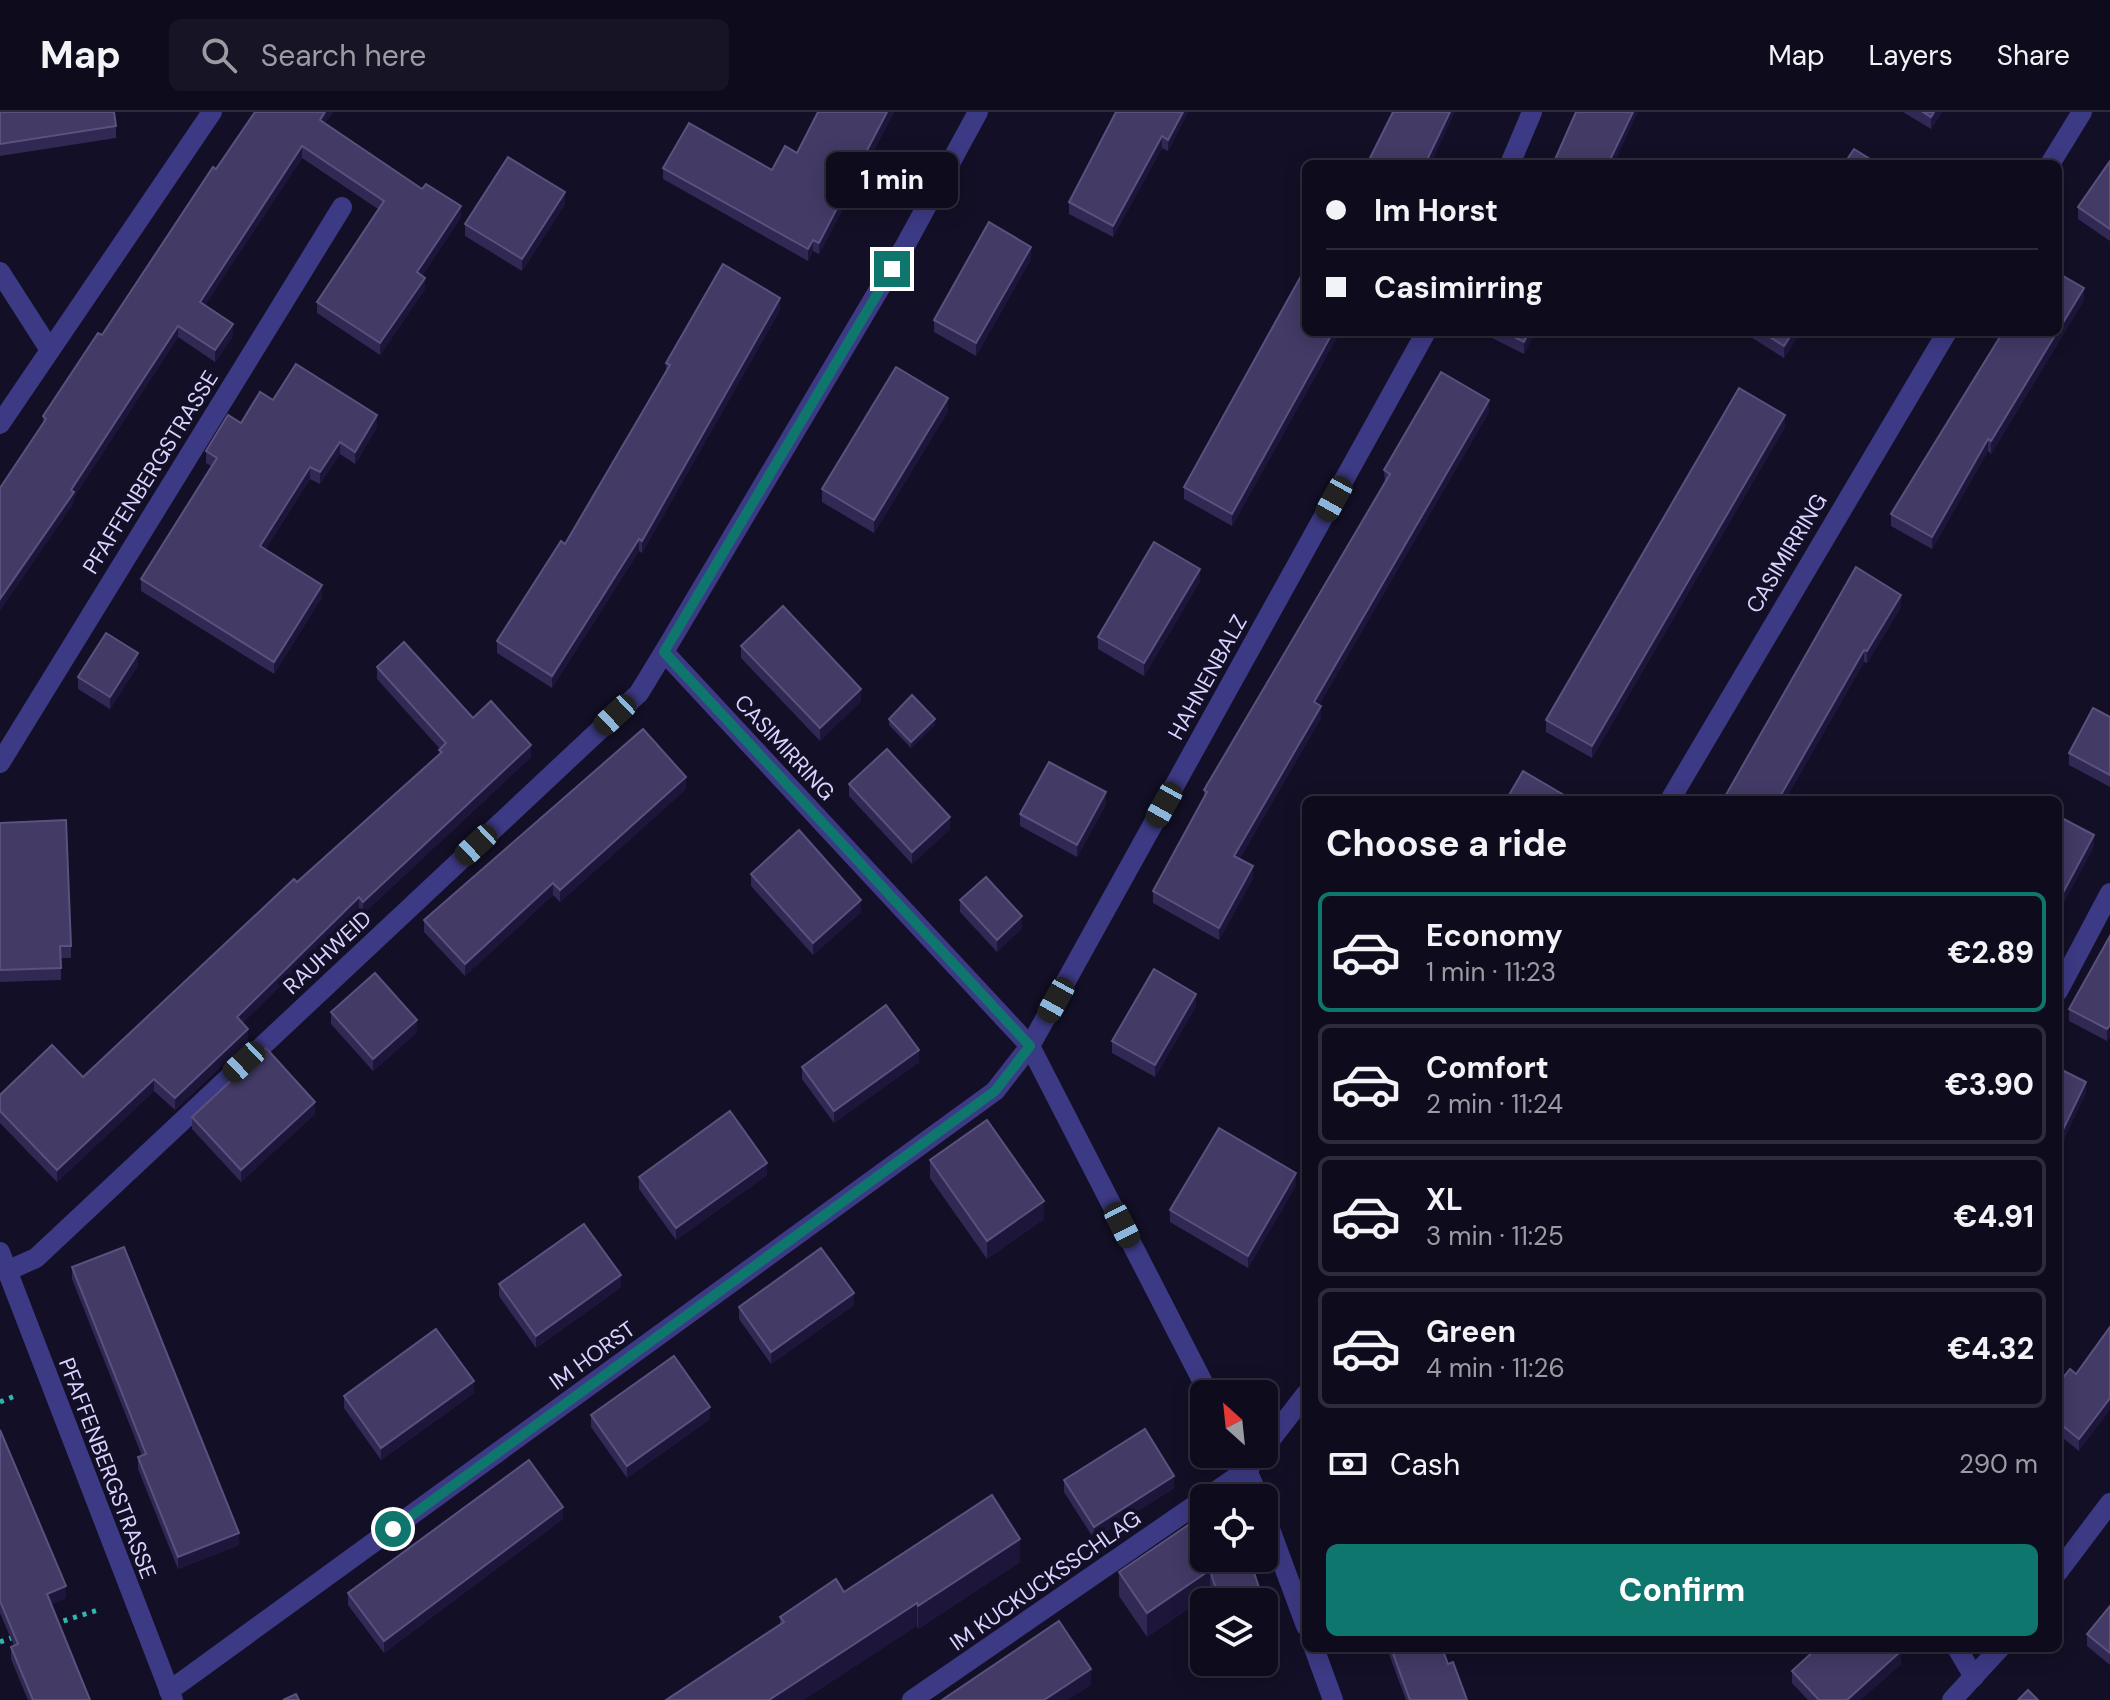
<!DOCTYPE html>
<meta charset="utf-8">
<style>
:root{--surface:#0e0b1c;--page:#171425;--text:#f1f3f6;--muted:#9b9ba3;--line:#2e2b3b;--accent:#0f766e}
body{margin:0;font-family:"DM Sans",sans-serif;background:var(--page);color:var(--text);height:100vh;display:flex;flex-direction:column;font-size:30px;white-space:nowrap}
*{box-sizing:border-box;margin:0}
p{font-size:26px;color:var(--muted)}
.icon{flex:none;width:44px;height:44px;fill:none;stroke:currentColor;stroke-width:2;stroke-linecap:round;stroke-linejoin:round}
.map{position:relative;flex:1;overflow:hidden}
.drawer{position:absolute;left:1302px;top:684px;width:760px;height:856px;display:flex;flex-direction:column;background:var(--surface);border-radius:12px;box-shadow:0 4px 20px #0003,0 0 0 2px var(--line)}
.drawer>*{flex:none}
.banner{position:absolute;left:1302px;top:48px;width:760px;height:176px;border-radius:12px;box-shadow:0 4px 20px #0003,0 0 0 2px var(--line);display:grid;align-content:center;height:176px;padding:0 24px;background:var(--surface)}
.needle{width:52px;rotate:333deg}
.buttons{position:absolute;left:1190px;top:1268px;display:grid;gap:16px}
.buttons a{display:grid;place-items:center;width:88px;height:88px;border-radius:12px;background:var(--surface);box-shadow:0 4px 20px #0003,0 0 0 2px var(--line);font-size:40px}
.end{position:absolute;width:36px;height:36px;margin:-18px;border:10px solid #0f766e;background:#fff;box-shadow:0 0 0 4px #fff}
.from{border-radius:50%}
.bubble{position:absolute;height:56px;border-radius:12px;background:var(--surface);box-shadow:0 4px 20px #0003,0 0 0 2px var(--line);font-size:26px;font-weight:800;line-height:56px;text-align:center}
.car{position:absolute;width:24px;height:48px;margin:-24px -12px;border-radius:10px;box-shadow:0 0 6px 2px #0007;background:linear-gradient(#222 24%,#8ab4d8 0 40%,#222 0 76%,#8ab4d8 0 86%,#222 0)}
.banner b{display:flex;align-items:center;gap:28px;height:76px;font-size:30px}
.banner b+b{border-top:2px solid var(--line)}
.banner i{width:20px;height:20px;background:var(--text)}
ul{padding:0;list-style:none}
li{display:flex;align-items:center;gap:24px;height:120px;margin:0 16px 12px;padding:0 8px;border:4px solid var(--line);border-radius:12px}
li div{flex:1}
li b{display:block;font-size:30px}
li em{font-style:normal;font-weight:800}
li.active{border-color:var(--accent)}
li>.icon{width:72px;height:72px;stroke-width:1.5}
h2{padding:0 24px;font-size:36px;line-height:96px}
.pay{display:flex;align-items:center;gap:20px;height:88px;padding:0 24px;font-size:30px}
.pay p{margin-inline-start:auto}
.action{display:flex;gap:16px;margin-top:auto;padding:16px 24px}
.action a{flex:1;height:92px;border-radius:12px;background:var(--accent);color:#fff;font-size:32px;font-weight:800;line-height:92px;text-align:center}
header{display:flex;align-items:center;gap:48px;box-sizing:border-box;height:112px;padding:0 40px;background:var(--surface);border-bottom:2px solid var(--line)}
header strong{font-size:38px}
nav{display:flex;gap:44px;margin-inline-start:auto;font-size:28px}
.search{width:560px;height:72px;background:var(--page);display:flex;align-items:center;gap:20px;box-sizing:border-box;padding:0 28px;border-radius:12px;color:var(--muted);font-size:30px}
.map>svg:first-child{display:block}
</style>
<header>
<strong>Map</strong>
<div class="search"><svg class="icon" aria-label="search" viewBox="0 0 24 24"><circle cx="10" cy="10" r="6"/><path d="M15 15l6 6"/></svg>Search here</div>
<nav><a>Map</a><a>Layers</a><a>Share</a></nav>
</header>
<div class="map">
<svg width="2110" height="1588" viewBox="0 0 2110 1588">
<rect width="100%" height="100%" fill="#130f26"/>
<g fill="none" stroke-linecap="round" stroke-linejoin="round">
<g stroke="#2fb8b0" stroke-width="5" stroke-dasharray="4 6" stroke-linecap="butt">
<polyline points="0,1290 15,1284"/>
<polyline points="54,1512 98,1498"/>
<polyline points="0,1530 14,1525"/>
</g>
<g stroke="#3d3a85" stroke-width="20">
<polyline points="978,0 906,132 664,540 1030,934 1209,1282"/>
<polyline points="1510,52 1532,0"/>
<polyline points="2050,52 2082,0"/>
<polyline points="0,160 50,238"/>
<polyline points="0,312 212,0"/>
<polyline points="0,651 342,95"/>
<polyline points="1670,688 1947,220"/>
<polyline points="2058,879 2110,781"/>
<polyline points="0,1140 173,1588"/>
<polyline points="7,1159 36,1146 639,581 664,540"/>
<polyline points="1264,1336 1306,1282"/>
<polyline points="1240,1342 1259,1386"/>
<polyline points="1206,1386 1248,1357 1260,1342"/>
<polyline points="1264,1401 1306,1514"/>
<polyline points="2058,1460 2110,1391"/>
<polyline points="1314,1536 1333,1588"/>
<polyline points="1957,1536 1974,1565"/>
<polyline points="169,1579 995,979 1030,934 1426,220"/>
<polyline points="912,1588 1204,1387"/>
<polyline points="1952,1588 2000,1536"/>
</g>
</g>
<g fill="#312854">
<polygon points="0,0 116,14 116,26 0,44"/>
<polygon points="255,0 333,0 325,11 461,105 422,164 425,177 380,243 317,201 317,190 378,97 302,46 205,193 233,224 215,250 178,225 74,385 74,391 43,312 43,304 102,223"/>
<polygon points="894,0 819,142 813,139 808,149 663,67 663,56 772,58 797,41"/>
<polygon points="1188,0 1168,39 1162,36 1113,125 1069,102 1069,90"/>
<polygon points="1903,0 1942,0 1931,17"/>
<polygon points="2110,49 2110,129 2078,107 2078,95"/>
<polygon points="565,92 522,159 465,124 465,112"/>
<polygon points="1031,147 976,244 934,220 934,208"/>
<polygon points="2084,188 1991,342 1988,339 1932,437 1891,414 1891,402"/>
<polygon points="780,198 642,441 639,439 552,576 497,541 497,529 565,432 666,260 666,251"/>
<polygon points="1306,220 1340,220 1232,414 1184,387 1184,375"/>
<polygon points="1480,220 1535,220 1524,242"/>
<polygon points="1743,220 1801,220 1784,246"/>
<polygon points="273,288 377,315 355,352 340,342 320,372 310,367 265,438 322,485 274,562 141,479 141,467 211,354 206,351 206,339"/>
<polygon points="948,299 874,421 822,390 822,377"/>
<polygon points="1489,300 1319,593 1321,606 1240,746 1253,766 1219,828 1153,791 1153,779 1204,687 1204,678 1385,371 1384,358"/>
<polygon points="1785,315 1592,646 1546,620 1546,608"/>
<polygon points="1200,469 1144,564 1098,537 1098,525"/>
<polygon points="1901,495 1867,551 1864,550 1785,688 1723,688"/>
<polygon points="741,534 861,589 820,629 741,546"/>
<polygon points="138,553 110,597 78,577 78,565"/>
<polygon points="377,555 473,606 531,645 363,802 359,797 242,911 248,929 175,998 154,979 57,1070 0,1011 0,983 83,965 439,642 440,637 377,567"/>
<polygon points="2110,605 2110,675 2069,653 2069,641"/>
<polygon points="889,607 935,613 911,636 889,613"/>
<polygon points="849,672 950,717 912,752 849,684"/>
<polygon points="686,677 560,790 553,783 465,864 424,820 424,808"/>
<polygon points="1106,692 1077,745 1020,714 1020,702"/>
<polygon points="0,711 71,834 71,846 61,846 61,868 0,870"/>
<polygon points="751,762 861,800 813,843 751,774"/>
<polygon points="960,788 1022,816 997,840 960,800"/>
<polygon points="2110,824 2110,925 2107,929 2069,909 2069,897"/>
<polygon points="1196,894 1155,965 1112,941 1112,929"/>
<polygon points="331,900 417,920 373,959 331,912"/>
<polygon points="919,950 834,1011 802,967 802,955"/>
<polygon points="315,1002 241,1070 192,1017 192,1005"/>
<polygon points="1306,1007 1306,1031 1301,1028 1301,1016"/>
<polygon points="930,1048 1044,1107 987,1147 930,1066"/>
<polygon points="767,1063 676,1128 639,1077 639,1065"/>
<polygon points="1296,1073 1248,1156 1170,1110 1170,1098"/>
<polygon points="72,1155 239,1433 178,1457 138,1357 138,1345 142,1344 72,1167"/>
<polygon points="499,1172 621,1175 536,1236 499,1184"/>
<polygon points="854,1193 771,1252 739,1207 739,1195"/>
<polygon points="2110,1215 2079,1339 2058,1322 2058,1272 2076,1262"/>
<polygon points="474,1281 381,1348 344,1296 344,1284"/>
<polygon points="591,1303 710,1307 627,1366 591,1315"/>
<polygon points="0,1318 66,1486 51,1492 90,1588 28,1588 11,1547 11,1535 14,1534 0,1501"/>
<polygon points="1064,1368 1174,1376 1094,1427 1064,1380"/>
<polygon points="563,1407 384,1541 348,1493 348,1481"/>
<polygon points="1204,1446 1264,1490 1212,1490 1210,1482 1147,1525 1119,1484 1119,1460"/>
<polygon points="1020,1450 918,1517 917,1514 780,1513 780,1505 844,1480"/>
<polygon points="2110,1494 2110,1553 2087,1534 2087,1522"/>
<polygon points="1376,1536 1442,1536 1448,1552 1467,1588 1406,1588 1387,1537 1377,1541"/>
<polygon points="1901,1552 1860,1588 1808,1588 1792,1571 1792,1559"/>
</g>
<g fill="#1d163a">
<polygon points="325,0 333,0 320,19 320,8"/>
<polygon points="887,0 894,0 819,142 819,131"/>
<polygon points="1183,0 1188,0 1168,39 1168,28"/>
<polygon points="1450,0 1455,0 1431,52 1425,52"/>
<polygon points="1633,0 1638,0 1614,52 1608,52"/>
<polygon points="1934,0 1942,0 1931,17 1931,5"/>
<polygon points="1162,24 1162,36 1113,125 1113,114"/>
<polygon points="302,34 302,46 200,201 200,190"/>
<polygon points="565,80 565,92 522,159 522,147"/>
<polygon points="461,94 461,105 417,172 417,160"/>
<polygon points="813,128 813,139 808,149 808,137"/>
<polygon points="1031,135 1031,147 976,244 976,231"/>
<polygon points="425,166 425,177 380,243 380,231"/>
<polygon points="2084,176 2084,188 1991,342 1991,329"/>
<polygon points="780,186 780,198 642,441 642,429"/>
<polygon points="233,212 233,224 215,250 215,238"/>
<polygon points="178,214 178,225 74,385 74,391 0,499 0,487"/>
<polygon points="1333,220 1340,220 1232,414 1232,402"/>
<polygon points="1529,220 1535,220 1524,242 1524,230"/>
<polygon points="1793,220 1801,220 1784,246 1784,234"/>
<polygon points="948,286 948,299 874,421 874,408"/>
<polygon points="1489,288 1489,300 1314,602 1314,590"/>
<polygon points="377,303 377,315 355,352 355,340"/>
<polygon points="1785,303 1785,315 1592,646 1592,634"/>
<polygon points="1988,327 1988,339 1932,437 1932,425"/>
<polygon points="340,330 340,342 320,372 320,360"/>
<polygon points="310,355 310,367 260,446 260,434"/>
<polygon points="639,427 639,439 552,576 552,564"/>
<polygon points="1200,457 1200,469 1144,564 1144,551"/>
<polygon points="322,473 322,485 274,562 274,550"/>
<polygon points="1901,483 1901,495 1867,551 1867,539"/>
<polygon points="1864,538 1864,550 1785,688 1778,688"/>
<polygon points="138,541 138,553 110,597 110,585"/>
<polygon points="861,577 861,589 820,629 820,616"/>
<polygon points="1321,594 1321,606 1234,756 1234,744"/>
<polygon points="935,607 935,613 911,636 911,630"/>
<polygon points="531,633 531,645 363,802 363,790"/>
<polygon points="686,665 686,677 560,790 560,778"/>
<polygon points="1106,680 1106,692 1077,745 1077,733"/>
<polygon points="950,705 950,717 912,752 912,740"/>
<polygon points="2094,723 2094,735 2058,802 2058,790"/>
<polygon points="1253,754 1253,766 1219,828 1219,816"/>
<polygon points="553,771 553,783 465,864 465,852"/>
<polygon points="359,785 359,797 237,917 237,905"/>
<polygon points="861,788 861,800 813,843 813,831"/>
<polygon points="1022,804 1022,816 997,840 997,828"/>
<polygon points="1196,882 1196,894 1155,965 1155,953"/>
<polygon points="417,908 417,920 373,959 373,947"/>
<polygon points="2110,913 2110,925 2107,929 2107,917"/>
<polygon points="248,917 248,929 175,998 175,986"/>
<polygon points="919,938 919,950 834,1011 834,999"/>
<polygon points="154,967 154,979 57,1070 57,1058"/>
<polygon points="2086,970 2086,982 2058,1040 2058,1028"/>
<polygon points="315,990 315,1002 241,1070 241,1058"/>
<polygon points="767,1051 767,1063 676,1128 676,1116"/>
<polygon points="1296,1061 1296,1073 1248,1156 1248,1144"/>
<polygon points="1044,1089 1044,1107 987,1147 987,1129"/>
<polygon points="621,1163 621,1175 536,1236 536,1224"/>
<polygon points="854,1181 854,1193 771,1252 771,1240"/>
<polygon points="474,1269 474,1281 381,1348 381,1336"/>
<polygon points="2110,1286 2110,1298 2079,1339 2079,1327"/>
<polygon points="710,1295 710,1307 627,1366 627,1354"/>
<polygon points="1174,1364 1174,1376 1094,1427 1094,1415"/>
<polygon points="563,1395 563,1407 384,1541 384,1529"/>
<polygon points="239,1421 239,1433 178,1457 178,1445"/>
<polygon points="1020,1427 1020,1450 918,1517 918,1494"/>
<polygon points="1210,1458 1210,1482 1147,1525 1147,1501"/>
<polygon points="66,1474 66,1486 47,1494 47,1482"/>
<polygon points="917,1491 917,1514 804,1588 769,1588"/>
<polygon points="1268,1503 1268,1527 1264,1528 1264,1505"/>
<polygon points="1377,1536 1387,1536 1387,1537 1377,1541"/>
<polygon points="1901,1539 1901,1552 1860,1588 1847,1588"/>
<polygon points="1091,1557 1091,1573 1068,1588 1044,1588"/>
</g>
<g fill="#433a66" stroke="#5a527e" stroke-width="2">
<polygon points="0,0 114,0 116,14 0,32"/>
<polygon points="255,0 325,0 320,8 422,77 426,72 461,94 417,160 425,166 380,231 317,190 384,89 302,34 200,190 233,212 215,238 178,214 71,378 74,380 0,487 0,376 46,307 43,304 98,221 102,223 213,55 216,57"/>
<polygon points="818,0 887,0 819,131 813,128 808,137 663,56 689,11 772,58 785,34 797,41"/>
<polygon points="1116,0 1183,0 1168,28 1162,24 1113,114 1069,90"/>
<polygon points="1393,0 1450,0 1425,52 1367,52"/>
<polygon points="1576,0 1633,0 1608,52 1553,52"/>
<polygon points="1923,0 1934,0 1931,5"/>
<polygon points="1854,37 1878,52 1844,52"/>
<polygon points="508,45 565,80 522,147 465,112"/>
<polygon points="2110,49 2110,117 2078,95"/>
<polygon points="989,110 1031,135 976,231 934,208"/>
<polygon points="723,152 780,186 642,429 639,427 552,564 497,529 561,429 565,432 670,253 666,251"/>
<polygon points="1306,155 1306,220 1333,220 1232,402 1184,375"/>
<polygon points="2058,161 2084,176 2058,219"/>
<polygon points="1504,220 1529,220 1524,230"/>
<polygon points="1762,220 1793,220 1784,234"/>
<polygon points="2003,220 2057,220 1991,329 1988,327 1932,425 1891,402"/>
<polygon points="296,252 377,303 355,340 340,330 320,360 310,355 260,434 322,473 274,550 141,467 217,346 206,339 228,303 241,311 260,280 273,288"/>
<polygon points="896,255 948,286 874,408 822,377"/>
<polygon points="1441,260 1489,288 1314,590 1321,594 1234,744 1253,754 1219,816 1153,779 1207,680 1204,678 1390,362 1384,358"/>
<polygon points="1739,276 1785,303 1592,634 1546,608"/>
<polygon points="1154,430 1200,457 1144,551 1098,525"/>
<polygon points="1856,455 1901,483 1867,539 1864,538 1778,688 1723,688"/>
<polygon points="783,494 861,577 820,616 741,534"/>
<polygon points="106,521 138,541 110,585 78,565"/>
<polygon points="404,530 473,606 491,589 531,633 363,790 359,785 237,905 248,917 175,986 154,967 57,1058 0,999 0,983 52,933 83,965 294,767 297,770 442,640 439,638 446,631 377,555"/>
<polygon points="912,583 935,607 911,630 889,607"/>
<polygon points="2093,596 2110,605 2110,663 2069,641"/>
<polygon points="643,617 686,665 560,778 553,771 465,852 424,808"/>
<polygon points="887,637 950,705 912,740 849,672"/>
<polygon points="1049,650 1106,680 1077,733 1020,702"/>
<polygon points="1523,659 1564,683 1561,688 1506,688"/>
<polygon points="2058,704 2094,723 2058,790"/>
<polygon points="66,708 71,834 60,834 61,856 0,858 0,711"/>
<polygon points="799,718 861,788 813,831 751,762"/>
<polygon points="986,765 1022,804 997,828 960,788"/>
<polygon points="2110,824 2110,913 2107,917 2069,897"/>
<polygon points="1154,857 1196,882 1155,953 1112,929"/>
<polygon points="375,861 417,908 373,947 331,900"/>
<polygon points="886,893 919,938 834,999 802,955"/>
<polygon points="266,936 315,990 241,1058 192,1005"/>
<polygon points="2058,956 2086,970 2058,1028"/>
<polygon points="730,999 767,1051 676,1116 639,1065"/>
<polygon points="1306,1007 1306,1019 1301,1016"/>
<polygon points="987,1008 1044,1089 987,1129 930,1048"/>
<polygon points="1219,1016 1296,1061 1248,1144 1170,1098"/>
<polygon points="584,1112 621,1163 536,1224 499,1172"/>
<polygon points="124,1135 239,1421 178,1445 138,1345 146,1342 72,1155"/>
<polygon points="821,1136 854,1181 771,1240 739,1195"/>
<polygon points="2110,1215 2110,1286 2079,1327 2058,1310 2058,1272 2070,1257 2076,1262"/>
<polygon points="436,1217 474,1269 381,1336 344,1284"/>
<polygon points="674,1244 710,1295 627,1354 591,1303"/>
<polygon points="1145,1317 1174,1364 1094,1415 1064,1368"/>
<polygon points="0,1318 66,1474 47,1482 90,1588 33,1588 11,1535 18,1532 0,1489"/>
<polygon points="529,1348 563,1395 384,1529 348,1481"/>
<polygon points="992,1383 1020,1427 918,1494 917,1491 769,1588 666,1588 784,1510 780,1505 836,1467 844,1480"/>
<polygon points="1197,1407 1204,1417 1204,1446 1249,1446 1264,1490 1220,1490 1210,1458 1147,1501 1119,1460"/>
<polygon points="1264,1491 1268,1503 1264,1505"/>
<polygon points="2110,1494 2110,1541 2087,1522"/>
<polygon points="1059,1509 1091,1557 1044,1588 942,1588"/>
<polygon points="1391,1536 1442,1536 1448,1552 1453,1550 1467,1588 1410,1588"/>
<polygon points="1817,1536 1898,1536 1901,1539 1847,1588 1819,1588 1792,1559"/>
<polygon points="2028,1578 2038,1588 2018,1588"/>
<polygon points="296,1582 299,1588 283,1588"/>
</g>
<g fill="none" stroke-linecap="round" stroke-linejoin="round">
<polyline stroke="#0f766e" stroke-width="10" points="393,1417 995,979 1030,934 664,540 892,157"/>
</g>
<g text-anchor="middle" stroke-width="8" stroke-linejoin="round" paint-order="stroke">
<g font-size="22" fill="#d9d4ff" stroke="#130f26">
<text transform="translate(150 360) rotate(-58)" y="8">PFAFFENBERGSTRASSE</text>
<text transform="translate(1786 441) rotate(-59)" y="8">CASIMIRRING</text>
<text transform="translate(1207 565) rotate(-61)" y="8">HAHNENBALZ</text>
<text transform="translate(785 635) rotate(47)" y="8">CASIMIRRING</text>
<text transform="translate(327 840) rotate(-43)" y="8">RAUHWEID</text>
<text transform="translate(592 1243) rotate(-36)" y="8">IM HORST</text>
<text transform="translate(108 1356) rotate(69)" y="8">PFAFFENBERGSTRASSE</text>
<text transform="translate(1045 1468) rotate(-35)" y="8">IM KUCKUCKSSCHLAG</text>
</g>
</g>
</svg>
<div class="buttons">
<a><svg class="needle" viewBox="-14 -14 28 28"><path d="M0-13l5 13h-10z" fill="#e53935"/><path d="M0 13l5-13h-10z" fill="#9b9ba3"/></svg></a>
<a><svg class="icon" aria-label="locate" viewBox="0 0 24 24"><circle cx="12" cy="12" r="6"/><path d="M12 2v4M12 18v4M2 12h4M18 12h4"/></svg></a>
<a><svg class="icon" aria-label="layers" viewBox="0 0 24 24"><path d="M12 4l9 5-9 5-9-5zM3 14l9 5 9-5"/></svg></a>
</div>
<i class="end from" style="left:393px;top:1417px"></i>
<i class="end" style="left:892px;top:157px"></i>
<div class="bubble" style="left:826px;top:40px;width:132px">1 min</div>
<i class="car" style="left:1334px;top:387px;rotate:209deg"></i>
<i class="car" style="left:615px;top:603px;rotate:227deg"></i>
<i class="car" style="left:1164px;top:693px;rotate:209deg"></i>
<i class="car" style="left:476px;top:733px;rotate:227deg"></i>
<i class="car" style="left:1056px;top:888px;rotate:209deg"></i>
<i class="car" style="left:244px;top:950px;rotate:227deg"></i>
<i class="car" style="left:1122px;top:1113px;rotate:153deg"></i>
<div class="banner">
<b><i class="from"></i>Im Horst</b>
<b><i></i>Casimirring</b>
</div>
<section class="drawer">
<h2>Choose a ride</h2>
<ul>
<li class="active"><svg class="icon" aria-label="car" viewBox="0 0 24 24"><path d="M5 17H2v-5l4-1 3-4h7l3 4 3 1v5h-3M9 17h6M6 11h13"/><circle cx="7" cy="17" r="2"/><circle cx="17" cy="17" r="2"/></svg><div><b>Economy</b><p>1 min · 11:23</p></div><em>€2.89</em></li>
<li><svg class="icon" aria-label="car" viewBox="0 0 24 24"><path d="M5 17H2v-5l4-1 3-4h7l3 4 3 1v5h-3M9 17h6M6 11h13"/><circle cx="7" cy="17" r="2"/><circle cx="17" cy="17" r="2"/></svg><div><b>Comfort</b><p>2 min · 11:24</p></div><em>€3.90</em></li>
<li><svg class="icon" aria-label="car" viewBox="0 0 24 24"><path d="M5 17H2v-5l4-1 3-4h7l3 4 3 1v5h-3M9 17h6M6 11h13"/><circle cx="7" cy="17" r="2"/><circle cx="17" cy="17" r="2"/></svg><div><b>XL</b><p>3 min · 11:25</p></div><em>€4.91</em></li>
<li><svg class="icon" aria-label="car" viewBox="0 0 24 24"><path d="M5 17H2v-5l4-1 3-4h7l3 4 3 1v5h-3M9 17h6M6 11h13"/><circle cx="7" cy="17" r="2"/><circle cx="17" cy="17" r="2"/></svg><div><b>Green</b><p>4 min · 11:26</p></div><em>€4.32</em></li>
</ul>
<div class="pay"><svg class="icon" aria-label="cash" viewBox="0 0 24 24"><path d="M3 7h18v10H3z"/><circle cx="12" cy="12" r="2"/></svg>Cash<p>290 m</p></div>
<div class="action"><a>Confirm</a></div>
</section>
</div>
